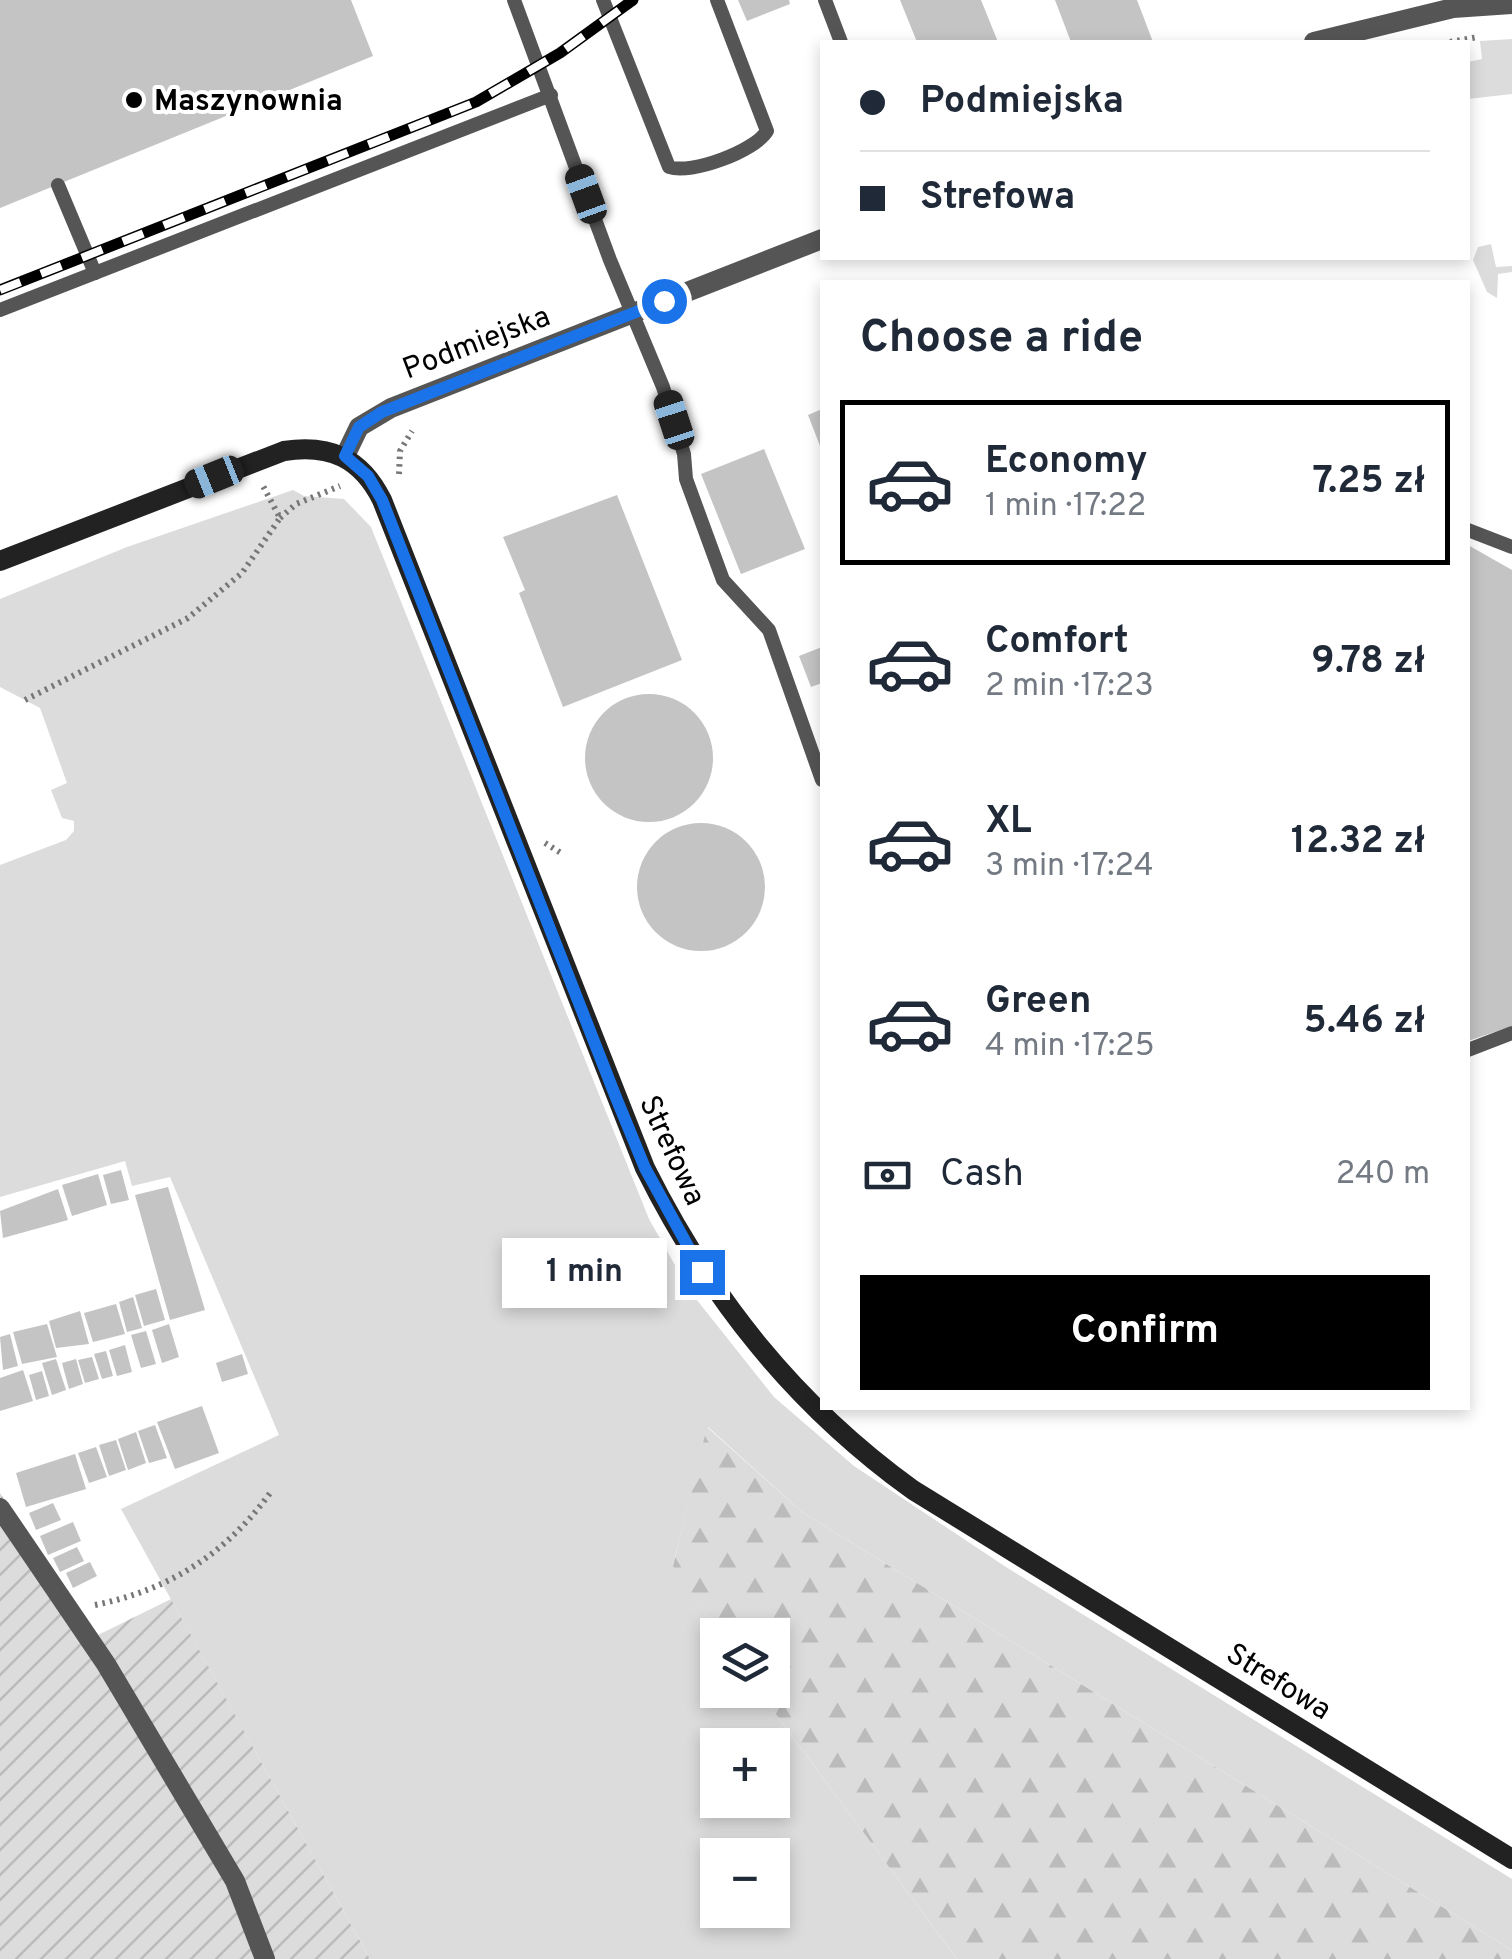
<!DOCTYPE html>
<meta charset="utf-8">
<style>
:root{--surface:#fff;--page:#f2f2f3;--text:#1f2937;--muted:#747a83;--line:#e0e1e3;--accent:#000}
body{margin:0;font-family:Overpass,sans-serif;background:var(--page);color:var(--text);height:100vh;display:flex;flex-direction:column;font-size:38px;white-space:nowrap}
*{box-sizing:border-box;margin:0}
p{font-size:32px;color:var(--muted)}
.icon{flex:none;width:55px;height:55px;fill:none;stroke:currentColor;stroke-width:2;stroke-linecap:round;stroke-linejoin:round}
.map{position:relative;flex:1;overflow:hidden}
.sheet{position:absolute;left:820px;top:280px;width:650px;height:1130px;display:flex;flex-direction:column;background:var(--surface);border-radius:0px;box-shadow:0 5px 15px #0003}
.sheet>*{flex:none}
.top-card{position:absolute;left:820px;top:40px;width:650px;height:220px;border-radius:0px;box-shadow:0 5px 15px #0003;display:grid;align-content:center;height:220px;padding:0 40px;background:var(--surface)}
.tools{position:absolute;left:700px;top:1618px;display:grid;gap:20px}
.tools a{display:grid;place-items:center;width:90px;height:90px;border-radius:0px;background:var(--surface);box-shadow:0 5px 15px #0003;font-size:50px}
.end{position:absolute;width:45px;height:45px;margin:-22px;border:12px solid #1a73e8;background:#fff;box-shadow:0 0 0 5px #fff}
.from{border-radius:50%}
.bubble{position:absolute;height:70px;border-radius:0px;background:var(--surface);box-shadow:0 5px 15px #0003;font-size:32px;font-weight:700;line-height:70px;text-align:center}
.car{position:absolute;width:30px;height:60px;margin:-30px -15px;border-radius:12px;box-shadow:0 0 8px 2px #0007;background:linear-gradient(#222 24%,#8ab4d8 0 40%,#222 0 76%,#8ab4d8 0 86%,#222 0)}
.top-card b{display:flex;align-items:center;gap:35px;height:95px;font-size:38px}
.top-card b+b{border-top:2px solid var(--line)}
.top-card i{width:25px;height:25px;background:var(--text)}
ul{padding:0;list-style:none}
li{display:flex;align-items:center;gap:30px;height:165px;margin:0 20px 15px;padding:0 20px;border:5px solid transparent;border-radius:0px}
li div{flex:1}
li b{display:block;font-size:38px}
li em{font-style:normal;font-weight:700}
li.active{border-color:var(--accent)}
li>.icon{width:90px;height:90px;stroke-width:1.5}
h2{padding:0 40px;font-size:45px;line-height:120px}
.pay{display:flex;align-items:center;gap:25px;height:110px;padding:0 40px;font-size:38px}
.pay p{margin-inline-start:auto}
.action{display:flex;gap:20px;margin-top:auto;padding:20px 40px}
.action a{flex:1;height:115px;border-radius:0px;background:var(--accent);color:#fff;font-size:40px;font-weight:700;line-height:115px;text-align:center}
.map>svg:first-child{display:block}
</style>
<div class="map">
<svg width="1512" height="1959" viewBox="0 0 1512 1959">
<defs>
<pattern id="forest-firs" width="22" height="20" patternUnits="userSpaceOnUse" patternTransform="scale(2.5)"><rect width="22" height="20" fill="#dcdcdc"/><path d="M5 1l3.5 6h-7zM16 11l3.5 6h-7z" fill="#bbb"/></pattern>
<pattern id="garden-furrows" width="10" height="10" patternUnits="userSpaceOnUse" patternTransform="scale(2.5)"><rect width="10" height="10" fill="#dcdcdc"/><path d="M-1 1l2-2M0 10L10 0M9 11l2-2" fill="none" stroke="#bbb"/></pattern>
</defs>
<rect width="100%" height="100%" fill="#fff"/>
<g fill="#dcdcdc" fill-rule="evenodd">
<polygon points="1512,39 1512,94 1468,99 1468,62 1482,59 1480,41"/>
<polygon points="1491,244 1496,267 1512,266 1512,272 1498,274 1497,298 1487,292 1473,260 1478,247"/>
<path d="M293 490 304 496 344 499 371 527 649 1219 689 1290 774 1397 854 1466 1006 1567 1512 1879V1950L802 1512 708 1427 673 1565 720 1635 718 1690H758L957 1959H370L121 1509 279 1435 170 1177 132 1186 125 1161 0 1197V865L66 840 74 831V821L62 818 51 790 67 783 40 708 0 687V599L127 547ZM718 1745H772V1800H718ZM718 1855H772V1910H718Z"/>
</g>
<polygon fill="url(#forest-firs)" points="707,1427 802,1512 1512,1950 1512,1959 957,1959 758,1690 772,1690 772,1635 720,1635 673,1566"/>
<polygon fill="url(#garden-furrows)" points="0,1493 98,1635 171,1599 370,1959 0,1959"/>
<g fill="#c4c4c4">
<polygon points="0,0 351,0 373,56 0,208"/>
<polygon points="738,0 789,0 790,4 747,21"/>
<polygon points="900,0 981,0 998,42 917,42"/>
<polygon points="1055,0 1137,0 1153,42 1071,42"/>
<polygon points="822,409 822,451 808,415"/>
<polygon points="764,449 805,549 741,574 701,474"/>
<polygon points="617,495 682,660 563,707 519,593 525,590 503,537"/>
<polygon points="1468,545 1512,570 1512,1026 1468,1041"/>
<polygon points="822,647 822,683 811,687 799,656"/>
<circle cx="649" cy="758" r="64"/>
<circle cx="701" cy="887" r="64"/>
<polygon points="121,1170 129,1200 111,1204 103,1175"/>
<polygon points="98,1174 107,1205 72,1216 62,1185"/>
<polygon points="168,1187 205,1310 170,1320 135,1195"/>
<polygon points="58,1189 68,1220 3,1238 0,1211"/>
<polygon points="156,1289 165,1320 144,1326 135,1295"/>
<polygon points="133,1297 142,1328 127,1332 119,1302"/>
<polygon points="116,1304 125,1334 93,1342 84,1313"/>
<polygon points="80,1311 89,1344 56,1348 49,1321"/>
<polygon points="47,1324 57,1357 22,1364 13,1332"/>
<polygon points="169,1324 179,1357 162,1363 152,1330"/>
<polygon points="146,1331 156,1364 141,1368 131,1335"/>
<polygon points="10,1334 18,1366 3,1370 0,1337"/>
<polygon points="125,1345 132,1372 117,1376 109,1350"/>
<polygon points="106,1351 113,1376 102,1379 94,1354"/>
<polygon points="242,1354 248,1374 222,1382 216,1363"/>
<polygon points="92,1357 99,1379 85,1383 78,1360"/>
<polygon points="56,1359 66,1390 52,1395 42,1363"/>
<polygon points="76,1359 83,1384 69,1389 62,1363"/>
<polygon points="23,1370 33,1401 0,1411 0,1378"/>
<polygon points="42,1371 49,1396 36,1400 29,1375"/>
<polygon points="202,1406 219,1453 175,1469 157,1422"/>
<polygon points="155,1425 167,1458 149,1463 138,1431"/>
<polygon points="136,1432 146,1463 128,1470 118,1439"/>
<polygon points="116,1440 126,1470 109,1476 99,1445"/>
<polygon points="96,1447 107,1477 89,1483 78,1453"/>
<polygon points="75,1454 86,1489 26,1507 16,1473"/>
<polygon points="53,1503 61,1520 36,1530 29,1513"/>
<polygon points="73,1522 81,1541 48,1555 40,1536"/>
<polygon points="77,1547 84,1561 60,1572 53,1558"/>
<polygon points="90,1562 97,1576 73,1588 66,1573"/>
</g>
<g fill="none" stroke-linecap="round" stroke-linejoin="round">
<g stroke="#777" stroke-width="6" stroke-dasharray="2.5 5" stroke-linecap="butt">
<polyline points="1450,42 1478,37"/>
<polyline points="399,474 400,451 412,431"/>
<polyline points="280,518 296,504 340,486"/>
<polyline points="25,700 188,618 242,573 280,518 263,486"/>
<polyline points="545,843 561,853"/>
<path d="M95 1605C169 1590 226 1554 270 1493"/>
</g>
<g stroke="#555" stroke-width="14">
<polyline points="514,0 610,260 663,387 684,454 686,479 723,580 769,630 822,780"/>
<path d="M603 0 669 167C691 175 755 151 767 131L717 0"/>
<polyline points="825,0 841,42"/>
<polyline points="58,185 95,273"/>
<polyline points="0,310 551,95"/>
<polyline points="1468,530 1512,547"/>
<polyline points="1468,1050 1512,1033"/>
</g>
<g stroke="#555" stroke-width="20">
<polyline points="1314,42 1453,8 1512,4"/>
<polyline points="345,456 359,427 391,408 822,239"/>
<polyline points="0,1508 106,1664 235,1881 265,1959"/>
</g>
<path stroke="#222" stroke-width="20" d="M0 561 284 451C330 444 361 458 382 500L645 1168C710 1298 794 1404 913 1490L1512 1859"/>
<g stroke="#000" stroke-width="11">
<polyline id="rail" points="0,290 476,102 560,53 633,0"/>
</g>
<use href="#rail" stroke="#fff" stroke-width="8" stroke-dasharray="22" stroke-linecap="butt"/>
</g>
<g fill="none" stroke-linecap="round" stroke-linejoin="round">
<polyline stroke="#1a73e8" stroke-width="12" points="664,301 382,412 359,427 345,456 368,476 382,500 617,1100 645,1168 702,1272"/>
</g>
<circle fill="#000" stroke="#fff" stroke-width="4" cx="134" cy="100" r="10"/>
<g text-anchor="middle" stroke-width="8" stroke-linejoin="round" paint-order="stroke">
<g font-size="30" font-weight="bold" fill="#000" stroke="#fff" text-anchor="start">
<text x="154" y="110">Maszynownia</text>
</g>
<g font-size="30" fill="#000" stroke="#fff">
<text transform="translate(476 342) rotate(-21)" y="10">Podmiejska</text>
<text transform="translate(673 1150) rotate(65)" y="10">Strefowa</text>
<text transform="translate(1279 1681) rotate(32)" y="10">Strefowa</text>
</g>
</g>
</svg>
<div class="tools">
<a><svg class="icon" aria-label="layers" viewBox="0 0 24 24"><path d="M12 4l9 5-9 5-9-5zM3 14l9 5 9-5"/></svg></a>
<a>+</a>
<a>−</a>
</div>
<i class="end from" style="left:664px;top:301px"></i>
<i class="end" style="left:702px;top:1272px"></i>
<div class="bubble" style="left:502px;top:1238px;width:165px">1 min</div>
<i class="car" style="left:586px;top:194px;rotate:340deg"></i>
<i class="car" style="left:674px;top:420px;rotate:342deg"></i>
<i class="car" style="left:214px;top:477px;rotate:248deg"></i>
<div class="top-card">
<b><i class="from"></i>Podmiejska</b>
<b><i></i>Strefowa</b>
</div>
<section class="sheet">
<h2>Choose a ride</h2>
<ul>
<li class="active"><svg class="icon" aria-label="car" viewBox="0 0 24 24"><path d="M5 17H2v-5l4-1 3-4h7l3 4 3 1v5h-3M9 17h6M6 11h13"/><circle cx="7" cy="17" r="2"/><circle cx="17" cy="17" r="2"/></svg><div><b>Economy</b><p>1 min · 17:22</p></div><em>7.25 zł</em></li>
<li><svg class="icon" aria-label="car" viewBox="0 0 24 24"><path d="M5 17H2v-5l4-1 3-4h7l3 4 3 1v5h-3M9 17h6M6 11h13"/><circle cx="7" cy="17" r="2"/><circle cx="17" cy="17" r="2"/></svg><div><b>Comfort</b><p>2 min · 17:23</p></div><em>9.78 zł</em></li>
<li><svg class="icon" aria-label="car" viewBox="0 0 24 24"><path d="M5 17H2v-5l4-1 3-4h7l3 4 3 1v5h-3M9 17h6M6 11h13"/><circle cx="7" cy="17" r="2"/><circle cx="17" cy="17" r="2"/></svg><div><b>XL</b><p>3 min · 17:24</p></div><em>12.32 zł</em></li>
<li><svg class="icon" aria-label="car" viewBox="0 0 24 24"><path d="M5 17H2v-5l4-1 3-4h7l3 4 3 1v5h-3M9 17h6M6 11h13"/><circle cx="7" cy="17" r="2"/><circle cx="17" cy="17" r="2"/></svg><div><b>Green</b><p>4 min · 17:25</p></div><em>5.46 zł</em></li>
</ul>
<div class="pay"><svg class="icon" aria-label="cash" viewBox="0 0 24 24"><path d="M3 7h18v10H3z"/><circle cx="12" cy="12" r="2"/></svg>Cash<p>240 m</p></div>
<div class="action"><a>Confirm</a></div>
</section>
</div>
